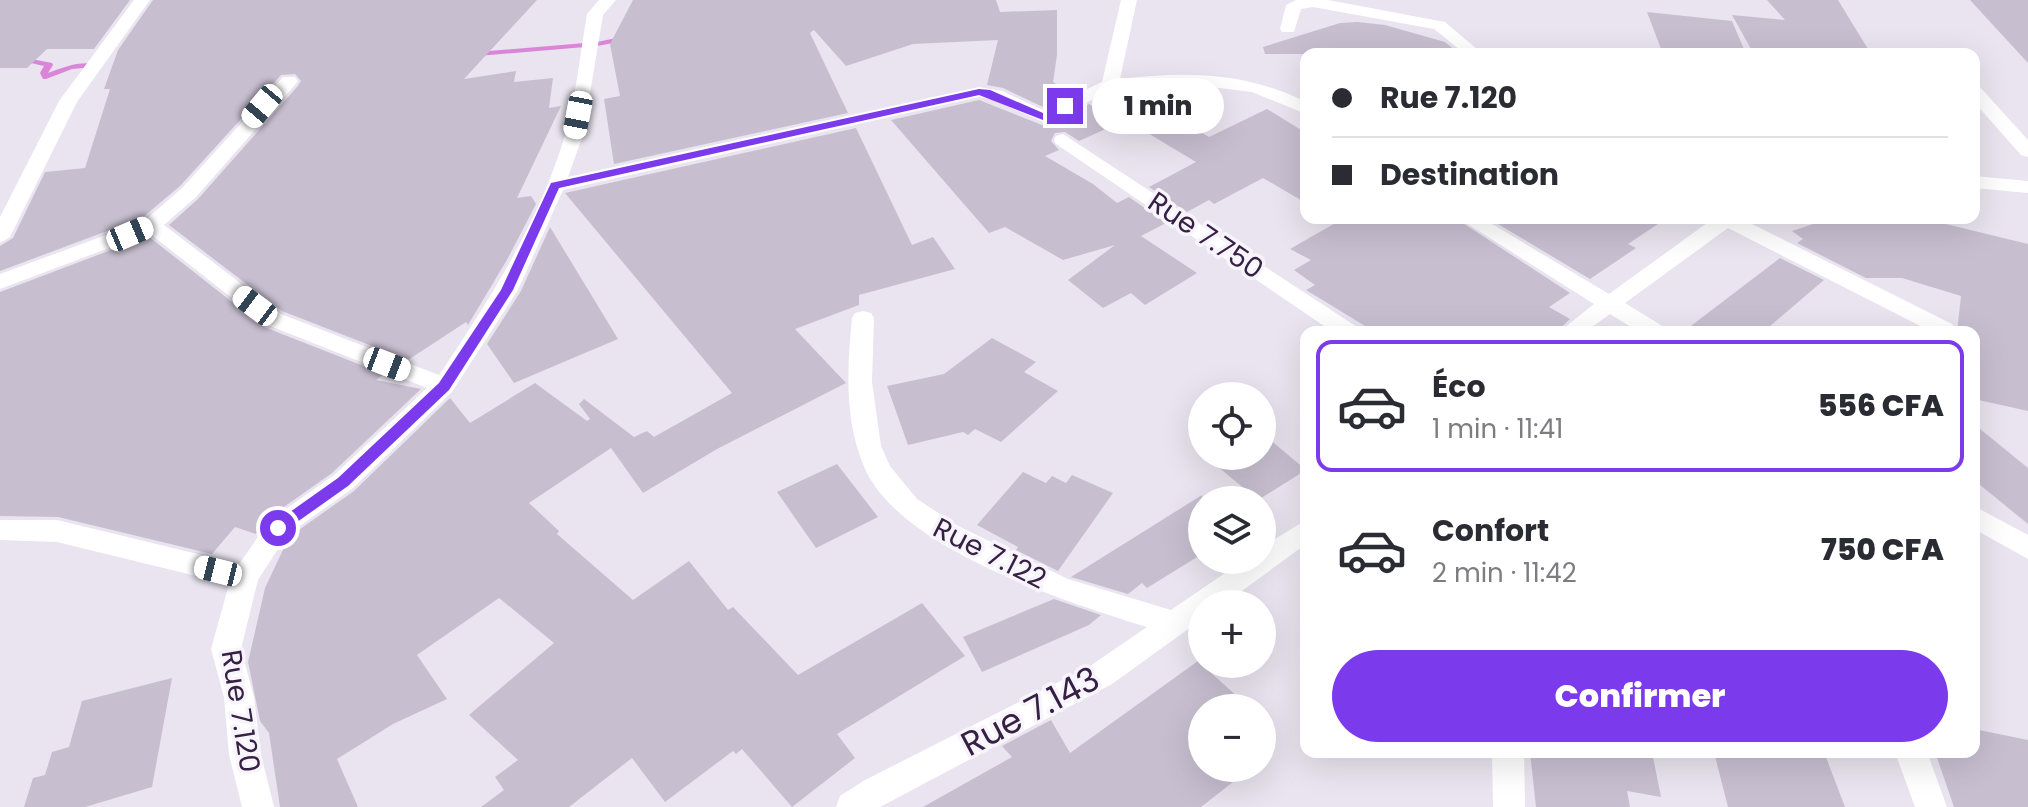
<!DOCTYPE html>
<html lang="fr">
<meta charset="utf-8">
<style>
:root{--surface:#fff;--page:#f7f7f7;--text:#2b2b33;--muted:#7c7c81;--line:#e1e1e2;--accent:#7c3aed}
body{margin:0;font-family:Poppins,sans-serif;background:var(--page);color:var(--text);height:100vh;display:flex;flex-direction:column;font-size:30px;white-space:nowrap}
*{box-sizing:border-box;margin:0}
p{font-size:26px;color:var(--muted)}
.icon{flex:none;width:44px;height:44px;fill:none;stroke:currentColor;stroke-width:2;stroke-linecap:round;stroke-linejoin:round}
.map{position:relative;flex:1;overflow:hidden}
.drawer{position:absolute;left:1300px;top:326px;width:680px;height:432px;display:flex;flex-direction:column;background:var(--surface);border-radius:16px;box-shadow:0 8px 32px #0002}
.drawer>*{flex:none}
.guide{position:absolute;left:1300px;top:48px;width:680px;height:176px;border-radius:16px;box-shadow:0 8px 32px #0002;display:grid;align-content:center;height:176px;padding:0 32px;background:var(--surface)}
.controls{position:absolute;left:1188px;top:382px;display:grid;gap:16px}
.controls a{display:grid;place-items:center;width:88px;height:88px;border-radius:50%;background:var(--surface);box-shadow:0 8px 32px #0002;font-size:40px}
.end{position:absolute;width:36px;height:36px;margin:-18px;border:10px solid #7c3aed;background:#fff;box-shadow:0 0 0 4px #fff}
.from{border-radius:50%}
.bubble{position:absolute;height:56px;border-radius:28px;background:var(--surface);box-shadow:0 8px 32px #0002;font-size:26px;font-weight:800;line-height:56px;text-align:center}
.car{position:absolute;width:24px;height:48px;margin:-24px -12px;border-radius:10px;box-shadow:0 0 6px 2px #0007;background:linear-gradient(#fff 24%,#345 0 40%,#fff 0 76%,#345 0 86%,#fff 0)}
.guide b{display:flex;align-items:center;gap:28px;height:76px;font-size:30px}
.guide b+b{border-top:2px solid var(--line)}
.guide i{width:20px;height:20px;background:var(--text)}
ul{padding:14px 0 0;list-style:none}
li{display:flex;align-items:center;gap:24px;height:132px;margin:0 16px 12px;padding:0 16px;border:4px solid transparent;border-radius:16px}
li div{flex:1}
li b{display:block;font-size:30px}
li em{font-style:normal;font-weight:800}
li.current{border-color:var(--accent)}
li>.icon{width:72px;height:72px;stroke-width:1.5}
.action{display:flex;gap:16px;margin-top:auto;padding:16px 32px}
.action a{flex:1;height:92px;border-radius:48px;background:var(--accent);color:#fff;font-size:32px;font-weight:800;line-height:92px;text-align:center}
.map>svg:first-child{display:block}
</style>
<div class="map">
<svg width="2028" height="807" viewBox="0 0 2028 807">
<rect width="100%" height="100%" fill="#e9e4ef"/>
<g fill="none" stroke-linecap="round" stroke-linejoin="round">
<g fill="#da85d7" fill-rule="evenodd">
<polygon points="626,36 630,38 629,40 597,46 477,56 473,54 477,52 597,42"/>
<path d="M31 59 52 63 53 65 48 73C64 67 82 60 98 65L94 67 72 69 46 79H43L40 73 44 66 31 63Z"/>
</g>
</g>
<g fill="#c7bfd0">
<polygon points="0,0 130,0 94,49 47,49 27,68 0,68"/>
<polygon points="153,0 537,0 464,79 516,71 514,82 553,78 549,108 561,106 517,198 531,196 536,204 508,258 468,325 466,322 408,360 282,311 169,225 198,199 297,87 301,81 295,74 281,75 180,186 142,218 0,271 0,246 13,238 45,172 85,168 110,89 104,89 118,50"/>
<polygon points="633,0 996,0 1000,12 1057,10 1057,55 1053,82 1071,93 1043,107 1003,88 987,85 998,40 913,44 846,66 814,30 810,33 848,113 614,164 604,99 620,96 610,44"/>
<polygon points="1767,0 1838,0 1871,54 1792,54 1751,49 1732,15 1785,20"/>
<polygon points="1970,0 2028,0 2028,63"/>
<polygon points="1647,12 1732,21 1746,54 1663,54"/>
<polygon points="1358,22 1385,25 1445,42 1456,51 1456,54 1265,54 1263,47 1340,23"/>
<polygon points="1135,94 1209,137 1267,109 1306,133 1306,203 1263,178 1214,204 1209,200 1187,212 1149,187 1196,162 1121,117"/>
<polygon points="979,100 1042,125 1089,104 1119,123 1079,141 1065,132 1055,133 1051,141 1059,150 1045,156 1093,184 1117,203 1129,197 1166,223 1141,236 1197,273 1145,305 1131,293 1103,308 1068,280 1115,245 1063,260 1005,227 989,233 891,120"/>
<polygon points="856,128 912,245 933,237 955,269 859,295 859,305 795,329 846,383 717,449 643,493 611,448 529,503 559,531 557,534 633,600 689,561 728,610 733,607 798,675 922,603 965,656 837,734 855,758 792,807 742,749 736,754 733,751 665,802 632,758 569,807 481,807 504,790 495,777 518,760 469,715 554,643 499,598 417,655 447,699 393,724 337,759 358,807 280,807 269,733 260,721 248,662 265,588 289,537 354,491 450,398 470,423 535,383 587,421 590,419 579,404 584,399 634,437 647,431 654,437 732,393 565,193"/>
<polygon points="1344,218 1455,218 1570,293 1549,307 1570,319 1556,332 1375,332 1306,290 1315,285 1294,270 1311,260 1290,249"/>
<polygon points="1488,218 1667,218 1628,244 1636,248 1590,279"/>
<polygon points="1831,218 1921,218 2028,244 2028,411 1974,399 1974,332 1957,332 1961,296 1902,278 1866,278 1797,243 1803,239 1792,231"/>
<polygon points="550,227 618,339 514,383 487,344 521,291"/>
<polygon points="148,236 264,327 384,374 376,380 421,389 332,473 267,519 256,534 235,527 212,554 58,517 0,516 0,292"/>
<polygon points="1780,258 1824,280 1763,332 1683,332"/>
<polygon points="992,338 1036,362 1024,372 1058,391 1001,442 975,429 968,435 963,432 908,445 887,386 944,374"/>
<polygon points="1974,424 2028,468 2028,524 1974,480"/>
<polygon points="1262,433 1306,470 1258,500 1205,456 1262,456"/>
<polygon points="837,464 878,517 816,548 777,492"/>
<polygon points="1023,472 1046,483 1052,476 1066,483 1072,475 1113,493 1058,571 1016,550 1018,547 977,525"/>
<polygon points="1202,495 1202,554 1147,588 1142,583 1128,594 1071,577"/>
<polygon points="1054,599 1101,615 1089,625 982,672 963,637"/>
<polygon points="1198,661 1250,708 1202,708 1202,768 1251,768 1201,807 923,807 1012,757 1002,746 1051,720 1070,753"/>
<polygon points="172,678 152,787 85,807 24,807 33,778 45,775 52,752 69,747 82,701"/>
<polygon points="1974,729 2028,740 2028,807 1954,807 1935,752 1974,752"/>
<polygon points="1530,752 1652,752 1661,797 1627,791 1630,807 1536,807"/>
<polygon points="1714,752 1824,752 1845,807 1728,807"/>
</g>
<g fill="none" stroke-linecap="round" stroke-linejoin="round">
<g fill="#fff" fill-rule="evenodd">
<polygon points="134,0 150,0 77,102 10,237 0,243 0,217 59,101"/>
<path d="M599 0H616L603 15 583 135 568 177 979 87 1002 91 1043 110 1102 82 1121 0H1137L1120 79C1186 71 1246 72 1306 102V114L1252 92 1187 84 1114 90 1043 122 991 99 979 97 563 190 518 290 452 392 352 489 287 535 258 580 241 649 254 697 261 755 274 807H242L229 755 224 697 211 649 229 584 57 542 0 540V520H57L239 564 269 521 334 475 427 388 265 324 149 233 0 289V274L144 221 182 188 283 77H295L298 81 295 85 196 197 164 225 281 314 439 375C488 302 540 221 565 135 576 97 580 54 587 14Z"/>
<polygon points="1296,0 1328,0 1445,22 1483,54 1465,54 1434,29 1313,7 1301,9 1294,32 1282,32 1280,29 1286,5"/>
<polygon points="1974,86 1980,87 2028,140 2028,157 2021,155 1974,102"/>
<polygon points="1063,134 1357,327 1360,332 1333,332 1056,144 1054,140 1056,136"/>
<polygon points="1974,176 2028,181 2028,193 1974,188"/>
<polygon points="1458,218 1482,218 1609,294 1714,218 1740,218 1952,324 1955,329 1953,332 1932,332 1728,228 1625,303 1664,327 1667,332 1639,332 1610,314 1585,332 1559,332 1594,304"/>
<path d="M863 311 871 313 874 318 872 382 881 446 890 466 917 499 958 526 1068 579 1171 610 1244 560H1262V547L1306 520V544L1224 604H1202V619L1112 684 880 807H836L840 796 865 780 1090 666 1147 627C1067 602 902 550 865 469 844 422 847 368 852 318L855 313Z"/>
<polygon points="1974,506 2028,535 2028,559 1974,529"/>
<polygon points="1492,752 1524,752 1525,807 1493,807"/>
<polygon points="1895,752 1927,752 1947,807 1915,807"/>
</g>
</g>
<polygon fill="#7c3aed" points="979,89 990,90 1043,113 1062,104 1070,106 1043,120 979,95 559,188 513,290 449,390 348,486 283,532 273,532 273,524 338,478 439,383 501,290 551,183"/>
<g text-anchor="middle" stroke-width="7" stroke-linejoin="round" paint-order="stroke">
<g font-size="28" fill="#362043" stroke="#f7f5fb">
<text transform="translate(1206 235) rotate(34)" y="10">Rue 7.750</text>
<text transform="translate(990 553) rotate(27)" y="10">Rue 7.122</text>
<text transform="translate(241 711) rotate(81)" y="10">Rue 7.120</text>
</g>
<g font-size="34" fill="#362043" stroke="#f7f5fb">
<text transform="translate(1030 711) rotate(-28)" y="12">Rue 7.143</text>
</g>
</g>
</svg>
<div class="controls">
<a><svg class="icon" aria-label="locate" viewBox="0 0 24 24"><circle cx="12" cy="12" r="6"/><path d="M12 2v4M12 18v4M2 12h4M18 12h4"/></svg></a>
<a><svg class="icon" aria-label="layers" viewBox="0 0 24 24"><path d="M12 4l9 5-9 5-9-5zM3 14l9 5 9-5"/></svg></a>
<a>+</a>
<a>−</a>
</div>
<i class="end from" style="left:278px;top:528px"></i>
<i class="end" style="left:1065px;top:106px"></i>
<div class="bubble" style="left:1092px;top:78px;width:132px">1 min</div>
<i class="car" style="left:262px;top:106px;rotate:220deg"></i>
<i class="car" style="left:578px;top:115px;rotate:191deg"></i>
<i class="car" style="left:130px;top:234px;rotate:67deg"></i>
<i class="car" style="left:255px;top:306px;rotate:307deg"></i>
<i class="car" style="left:387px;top:364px;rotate:111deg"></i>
<i class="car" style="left:218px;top:571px;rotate:284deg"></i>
<div class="guide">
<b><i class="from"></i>Rue 7.120</b>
<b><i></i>Destination</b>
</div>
<section class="drawer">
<ul>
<li class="current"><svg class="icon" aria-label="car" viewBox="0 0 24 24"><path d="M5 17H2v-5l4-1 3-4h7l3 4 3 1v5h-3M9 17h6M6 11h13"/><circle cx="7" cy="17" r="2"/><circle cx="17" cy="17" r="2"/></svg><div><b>Éco</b><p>1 min · 11:41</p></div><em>556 CFA</em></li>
<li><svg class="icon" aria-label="car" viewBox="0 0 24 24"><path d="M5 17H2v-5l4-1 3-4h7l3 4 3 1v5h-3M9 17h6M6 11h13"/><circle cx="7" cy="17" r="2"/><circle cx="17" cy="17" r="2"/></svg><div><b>Confort</b><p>2 min · 11:42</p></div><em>750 CFA</em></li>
</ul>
<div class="action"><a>Confirmer</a></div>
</section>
</div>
